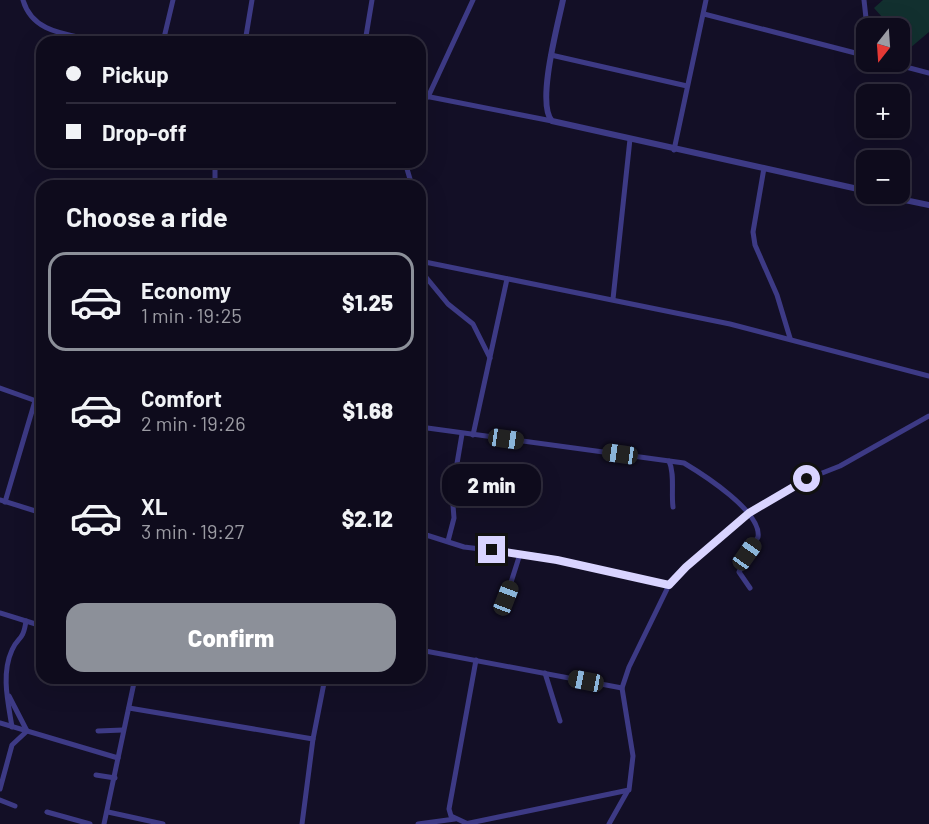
<!DOCTYPE html>
<meta charset="utf-8">
<style>
:root{--surface:#0e0b1c;--page:#171425;--text:#f1f3f6;--muted:#9b9ba3;--line:#2e2b3b;--accent:#8c9099}
body{margin:0;font-family:Barlow,sans-serif;background:var(--page);color:var(--text);height:100vh;display:flex;flex-direction:column;font-size:22px;white-space:nowrap}
*{box-sizing:border-box;margin:0}
p{font-size:20px;color:var(--muted)}
.icon{flex:none;width:33px;height:33px;fill:none;stroke:currentColor;stroke-width:2;stroke-linecap:round;stroke-linejoin:round}
.map{position:relative;flex:1;overflow:hidden}
.details{position:absolute;left:36px;top:180px;width:390px;height:504px;display:flex;flex-direction:column;background:var(--surface);border-radius:18px;box-shadow:0 6px 24px #0002,0 0 0 2px var(--line)}
.details>*{flex:none}
.guide{position:absolute;left:36px;top:36px;width:390px;height:132px;border-radius:18px;box-shadow:0 6px 24px #0002,0 0 0 2px var(--line);display:grid;align-content:center;height:132px;padding:0 30px;background:var(--surface)}
.needle{width:39px;rotate:197deg}
.controls{position:absolute;left:856px;top:18px;display:grid;gap:12px}
.controls a{display:grid;place-items:center;width:54px;height:54px;border-radius:12px;background:var(--surface);box-shadow:0 6px 24px #0002,0 0 0 2px var(--line);font-size:30px}
.end{position:absolute;width:27px;height:27px;margin:-14px;border:8px solid #d9d4ff;background:#111;box-shadow:0 0 0 3px #111}
.from{border-radius:50%}
.bubble{position:absolute;height:42px;border-radius:18px;background:var(--surface);box-shadow:0 6px 24px #0002,0 0 0 2px var(--line);font-size:20px;font-weight:800;line-height:42px;text-align:center}
.car{position:absolute;width:18px;height:36px;margin:-18px -9px;border-radius:8px;box-shadow:0 0 4px 2px #0007;background:linear-gradient(#222 24%,#8ab4d8 0 40%,#222 0 76%,#8ab4d8 0 86%,#222 0)}
.guide b{display:flex;align-items:center;gap:21px;height:57px;font-size:22px}
.guide b+b{border-top:2px solid var(--line)}
.guide i{width:15px;height:15px;background:var(--text)}
ul{padding:0;list-style:none}
li{display:flex;align-items:center;gap:18px;height:99px;margin:0 12px 9px;padding:0 18px;border:3px solid transparent;border-radius:18px}
li div{flex:1}
li b{display:block;font-size:22px}
li em{font-style:normal;font-weight:800}
li.current{border-color:var(--accent)}
li>.icon{width:54px;height:54px;stroke-width:1.5}
h2{padding:0 30px;font-size:27px;line-height:72px}
.cta{display:flex;gap:12px;margin-top:auto;padding:12px 30px}
.cta a{flex:1;height:69px;border-radius:18px;background:var(--accent);color:#fff;font-size:24px;font-weight:800;line-height:69px;text-align:center}
.map>svg:first-child{display:block}
</style>
<div class="map">
<svg width="929" height="824" viewBox="0 0 929 824">
<rect width="100%" height="100%" fill="#130f26"/>
<polygon fill="#12302f" points="883,0 929,0 929,32 910,48 900,37 900,28 892,28 874,8"/>
<g fill="none" stroke-linecap="round" stroke-linejoin="round">
<g stroke="#3d3a85" stroke-width="5">
<path d="M23 0C33 35 71 34 101 42"/>
<polyline points="704,14 867,56"/>
<polyline points="163,42 173,0"/>
<polyline points="245,42 252,0"/>
<polyline points="365,42 372,0"/>
<polyline points="860,54 867,27 864,0"/>
<polyline points="551,55 687,86"/>
<polyline points="887,62 929,73"/>
<polyline points="420,95 552,121"/>
<polyline points="428,97 473,0"/>
<polyline points="420,115 426,97"/>
<polyline points="674,150 706,0"/>
<polyline points="215,162 215,186"/>
<polyline points="405,162 412,186"/>
<polyline points="764,168 753,232 755,245 777,295 790,338"/>
<polyline points="420,261 730,324 929,376"/>
<polyline points="420,270 448,304 473,324 490,358"/>
<polyline points="613,299 630,139"/>
<polyline points="0,388 42,403"/>
<path d="M420 427 684 463C704 475 762 512 758 537L739 572 750 588"/>
<polyline points="473,435 507,279"/>
<path d="M669 461C675 474 671 492 673 507"/>
<polyline points="0,500 42,513"/>
<polyline points="5,502 35,401"/>
<polyline points="420,533 464,547 539,556 669,585"/>
<polyline points="448,541 454,518 452,493 462,434"/>
<polyline points="506,598 520,554"/>
<polyline points="0,613 42,626"/>
<polyline points="39,625 40,596"/>
<polyline points="420,650 622,688"/>
<polyline points="545,673 560,721"/>
<polyline points="111,683 131,678"/>
<polyline points="129,708 313,739"/>
<polyline points="0,723 118,758"/>
<path d="M12 727C8 702 1 674 12 650 18 636 23 642 26 621"/>
<polyline points="98,731 123,730"/>
<polyline points="96,775 115,778"/>
<polyline points="0,789 12,745 27,731 9,696"/>
<polyline points="0,800 15,806"/>
<polyline points="47,812 90,824"/>
<polyline points="108,812 163,824"/>
<polyline points="466,823 451,816 449,809 476,660"/>
<polyline points="104,824 135,678"/>
<polyline points="302,824 313,739 325,678"/>
<polyline points="418,824 455,819"/>
<polyline points="465,824 629,790 633,756 622,688 629,667 669,585 686,567 749,513 807,479 840,466 929,416"/>
<polyline points="609,824 627,792"/>
</g>
<g stroke="#3d3a85" stroke-width="6">
<path d="M563 0C558 24 536 104 552 121L867 191"/>
<polyline points="876,194 929,205"/>
</g>
</g>
<g fill="none" stroke-linecap="round" stroke-linejoin="round">
<polyline stroke="#d9d4ff" stroke-width="8" points="492,550 557,560 669,585 686,567 749,513 807,479"/>
</g>
</svg>
<div class="controls">
<a><svg class="needle" viewBox="-14 -14 28 28"><path d="M0-13l5 13h-10z" fill="#e53935"/><path d="M0 13l5-13h-10z" fill="#9b9ba3"/></svg></a>
<a>+</a>
<a>−</a>
</div>
<i class="end from" style="left:807px;top:479px"></i>
<i class="end" style="left:492px;top:550px"></i>
<div class="bubble" style="left:442px;top:464px;width:99px">2 min</div>
<i class="car" style="left:506px;top:439px;rotate:98deg"></i>
<i class="car" style="left:620px;top:454px;rotate:278deg"></i>
<i class="car" style="left:747px;top:554px;rotate:35deg"></i>
<i class="car" style="left:506px;top:598px;rotate:21deg"></i>
<i class="car" style="left:586px;top:681px;rotate:281deg"></i>
<div class="guide">
<b><i class="from"></i>Pickup</b>
<b><i></i>Drop-off</b>
</div>
<section class="details">
<h2>Choose a ride</h2>
<ul>
<li class="current"><svg class="icon" aria-label="car" viewBox="0 0 24 24"><path d="M5 17H2v-5l4-1 3-4h7l3 4 3 1v5h-3M9 17h6M6 11h13"/><circle cx="7" cy="17" r="2"/><circle cx="17" cy="17" r="2"/></svg><div><b>Economy</b><p>1 min · 19:25</p></div><em>$1.25</em></li>
<li><svg class="icon" aria-label="car" viewBox="0 0 24 24"><path d="M5 17H2v-5l4-1 3-4h7l3 4 3 1v5h-3M9 17h6M6 11h13"/><circle cx="7" cy="17" r="2"/><circle cx="17" cy="17" r="2"/></svg><div><b>Comfort</b><p>2 min · 19:26</p></div><em>$1.68</em></li>
<li><svg class="icon" aria-label="car" viewBox="0 0 24 24"><path d="M5 17H2v-5l4-1 3-4h7l3 4 3 1v5h-3M9 17h6M6 11h13"/><circle cx="7" cy="17" r="2"/><circle cx="17" cy="17" r="2"/></svg><div><b>XL</b><p>3 min · 19:27</p></div><em>$2.12</em></li>
</ul>
<div class="cta"><a>Confirm</a></div>
</section>
</div>
